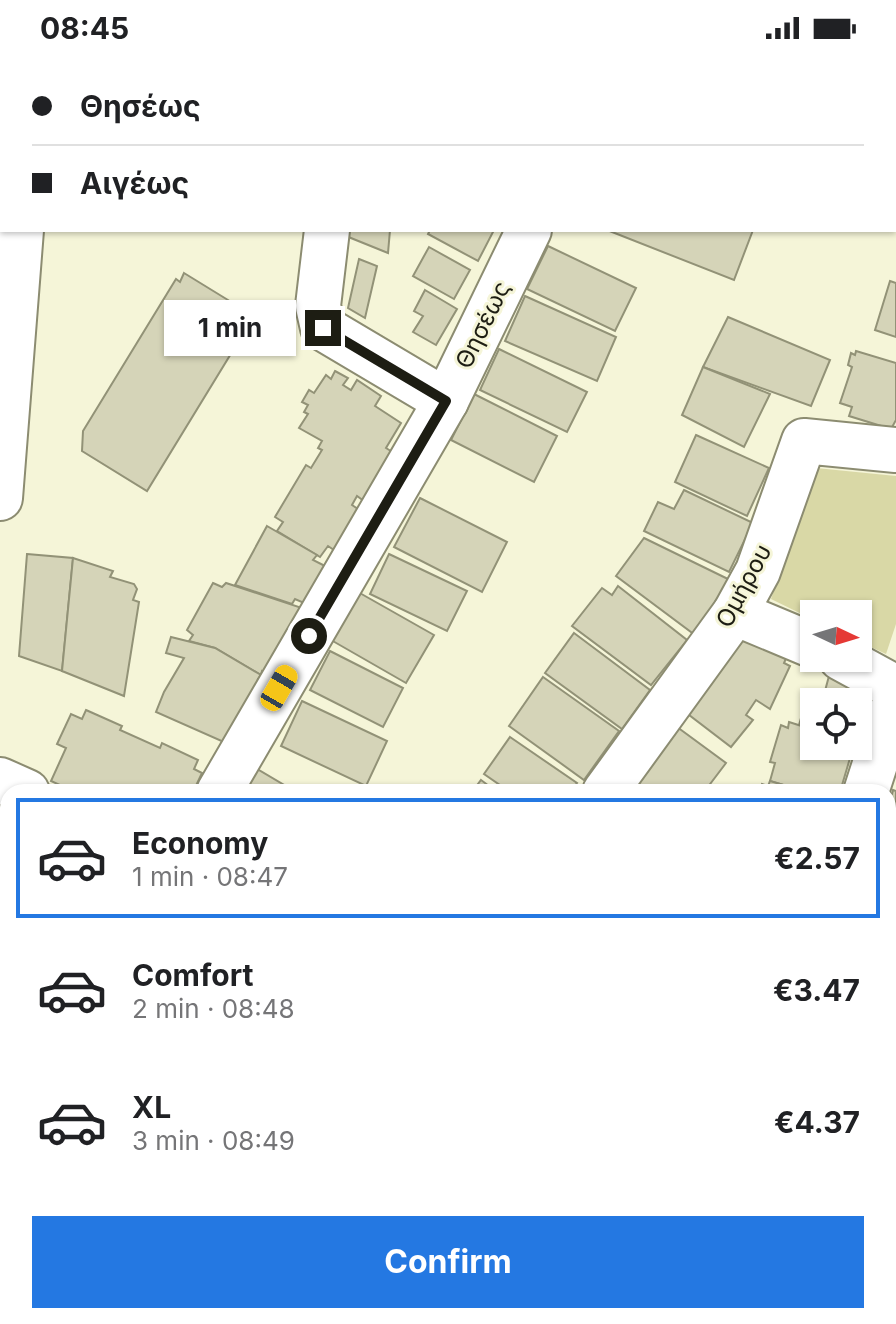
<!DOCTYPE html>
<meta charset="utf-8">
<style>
:root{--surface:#fff;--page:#f6f6f6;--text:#202124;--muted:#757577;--line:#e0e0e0;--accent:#2478e2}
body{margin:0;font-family:Inter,sans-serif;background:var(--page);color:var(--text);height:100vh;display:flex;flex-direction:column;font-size:30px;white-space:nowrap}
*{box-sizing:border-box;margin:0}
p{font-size:26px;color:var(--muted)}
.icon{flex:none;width:44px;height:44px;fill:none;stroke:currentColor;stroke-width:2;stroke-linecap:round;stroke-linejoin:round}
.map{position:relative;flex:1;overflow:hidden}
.drawer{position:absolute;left:0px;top:728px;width:896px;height:540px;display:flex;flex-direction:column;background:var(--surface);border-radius:24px 24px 0 0;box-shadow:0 2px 6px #0004}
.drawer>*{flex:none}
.guide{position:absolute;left:0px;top:0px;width:896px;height:176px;box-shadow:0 2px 6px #0004;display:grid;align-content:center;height:176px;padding:0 32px;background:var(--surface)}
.needle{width:52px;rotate:94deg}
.controls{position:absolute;left:800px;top:544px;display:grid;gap:16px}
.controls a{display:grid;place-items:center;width:72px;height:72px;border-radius:0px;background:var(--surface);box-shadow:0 2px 6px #0004;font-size:40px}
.end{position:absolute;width:36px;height:36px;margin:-18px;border:10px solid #1d1d13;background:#fff;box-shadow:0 0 0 4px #fff}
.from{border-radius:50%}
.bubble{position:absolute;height:56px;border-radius:0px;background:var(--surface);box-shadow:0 2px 6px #0004;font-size:26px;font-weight:700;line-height:56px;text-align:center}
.car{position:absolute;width:24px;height:48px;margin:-24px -12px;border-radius:10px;box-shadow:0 0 6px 2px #0007;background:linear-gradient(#f5c518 24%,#345 0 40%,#f5c518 0 76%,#345 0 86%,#f5c518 0)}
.guide b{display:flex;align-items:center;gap:28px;height:76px;font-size:30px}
.guide b+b{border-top:2px solid var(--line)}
.guide i{width:20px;height:20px;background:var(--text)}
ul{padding:14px 0 0;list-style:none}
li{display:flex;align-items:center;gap:24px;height:120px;margin:0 16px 12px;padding:0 16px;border:4px solid transparent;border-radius:0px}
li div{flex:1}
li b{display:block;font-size:30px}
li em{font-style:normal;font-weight:700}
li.selected{border-color:var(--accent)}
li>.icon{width:72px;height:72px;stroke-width:1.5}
.cta{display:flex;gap:16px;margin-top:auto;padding:16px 32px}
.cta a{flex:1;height:92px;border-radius:0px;background:var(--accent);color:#fff;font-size:32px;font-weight:700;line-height:92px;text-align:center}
.status{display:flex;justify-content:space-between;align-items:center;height:56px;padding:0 40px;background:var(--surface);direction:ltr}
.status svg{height:22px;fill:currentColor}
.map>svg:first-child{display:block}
</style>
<div class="status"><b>08:45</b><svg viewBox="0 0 49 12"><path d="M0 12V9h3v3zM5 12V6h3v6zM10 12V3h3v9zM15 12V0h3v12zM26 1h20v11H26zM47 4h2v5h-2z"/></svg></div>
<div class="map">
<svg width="896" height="1268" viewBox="0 0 896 1268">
<rect width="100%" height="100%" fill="#f5f5d8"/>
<polygon fill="#d9d8a6" points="816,412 896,420 896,568 886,598 858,585 858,558 814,558 814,564 771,543"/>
<g fill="#d5d4b8" stroke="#929277" stroke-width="2">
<polygon points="116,0 201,0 116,2"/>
<polygon points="360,0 416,0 360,2"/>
<polygon points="484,0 562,0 566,2 484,2"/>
<polygon points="633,0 698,0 632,2"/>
<polygon points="698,0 733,0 737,1 697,2"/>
<polygon points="894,55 896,56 894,132"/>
<polygon points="347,174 390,174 388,197 346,180"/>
<polygon points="430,174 494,174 478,205 428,178"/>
<polygon points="607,174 753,174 734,224"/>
<polygon points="548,190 636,232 615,275 527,233"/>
<polygon points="429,191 470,214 454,243 413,220"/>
<polygon points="359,203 377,210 365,262 348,252"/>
<polygon points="184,217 254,260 147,435 82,395 83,375 176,223 180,226"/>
<polygon points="890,225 896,227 896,281 875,274"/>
<polygon points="425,234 457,253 436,289 413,276 423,260 414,255"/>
<polygon points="525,240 616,281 597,325 505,285"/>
<polygon points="728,261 830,304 811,350 703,311"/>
<polygon points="499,293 587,336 567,376 480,334"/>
<polygon points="856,295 896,307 896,364 891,373 849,360 852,351 840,347 852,311 848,309 851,297 855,299"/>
<polygon points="703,311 770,338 744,391 682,359"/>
<polygon points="335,315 348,322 343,329 351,334 357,324 381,340 375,350 401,367 386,392 394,397 368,448 357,440 352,449 364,457 345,476 334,494 328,490 320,501 277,475 283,466 275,461 306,409 311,412 322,394 318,392 322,385 299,372 308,358 304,356 308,349 302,346 309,334 314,337 326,319 331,323"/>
<polygon points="474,338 557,380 534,426 451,384"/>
<polygon points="696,379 769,412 747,460 675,426"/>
<polygon points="684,434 753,467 729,516 644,475 658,446 674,453"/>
<polygon points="420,442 507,486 482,536 394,491"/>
<polygon points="267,470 317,499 313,504 325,510 304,547 295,543 292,548 235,529"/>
<polygon points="644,482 730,524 695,579 616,520"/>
<polygon points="27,498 73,502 62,615 19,600"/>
<polygon points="389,498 467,535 447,575 370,538"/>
<polygon points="73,502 113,515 110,521 134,528 137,533 133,544 139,546 124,640 62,615"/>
<polygon points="213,527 222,531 226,527 302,552 268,618 262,615 261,619 215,592 189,585 193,579 187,574"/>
<polygon points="618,530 687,584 651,629 572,570 602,532 612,539"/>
<polygon points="358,536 434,579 406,627 331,584"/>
<polygon points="574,577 650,634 622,673 545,617"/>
<polygon points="734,579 787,600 784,607 790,610 770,653 756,644 746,659 753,664 731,691 680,652"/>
<polygon points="171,581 215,592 261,619 258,623 262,626 226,687 156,656 164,636 184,602 166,597"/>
<polygon points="330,595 403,632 383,671 310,634"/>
<polygon points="829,620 871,633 858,677 858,646 822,646"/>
<polygon points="543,621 619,675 584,724 509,670"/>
<polygon points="302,645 387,685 366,730 281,690"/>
<polygon points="805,648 814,651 814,674 799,669"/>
<polygon points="86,654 122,670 120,674 160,692 162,687 198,704 194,713 202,717 193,736 75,736 51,725 66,692 57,688 71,658 82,663"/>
<polygon points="789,666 814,674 814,690 848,690 853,692 840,736 807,736 770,725 775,707 770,706 781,669 788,672"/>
<polygon points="673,668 726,707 704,736 694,736 688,732 685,736 624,736"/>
<polygon points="510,681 577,727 570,736 510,736 484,718"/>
<polygon points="254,711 296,736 240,736"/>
<polygon points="481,724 497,736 472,736"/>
<polygon points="770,725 807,736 760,736 762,728 768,730"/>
<polygon points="893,734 896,735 896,793 888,790 888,737 892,738"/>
<polygon points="888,790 896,793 896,861 888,859"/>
<polygon points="888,859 896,861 896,938 888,935"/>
<polygon points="888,970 896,972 895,1009 888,1007"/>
<polygon points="896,1015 896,1080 888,1076 888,1037"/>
<polygon points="894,1119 896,1120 896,1213 888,1210 888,1129"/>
<polygon points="8,1213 8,1246 1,1244"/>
<polygon points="888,1236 896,1241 896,1268 849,1268 854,1260 888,1260"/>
<polygon points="48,1260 73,1260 70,1263 65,1261 63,1265"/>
<polygon points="104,1260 217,1260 219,1261 214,1268 117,1268"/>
<polygon points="423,1260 499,1260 495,1268 439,1268"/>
<polygon points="523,1260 526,1260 540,1267 519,1268"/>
<polygon points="625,1260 667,1260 664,1268 638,1268"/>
<polygon points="712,1260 780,1260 795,1268 718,1268 720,1265"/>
</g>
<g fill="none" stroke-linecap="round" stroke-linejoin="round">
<g stroke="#8c8c71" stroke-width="48">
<g id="minor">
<polyline points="837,0 843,2"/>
<polyline points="35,2 35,0"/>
<polyline points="348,2 348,0"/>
<polyline points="613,2 614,0"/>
<polyline points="894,20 896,21"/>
<polyline points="327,174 318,250 323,272 446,345"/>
<polyline points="0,442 21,174"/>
<polyline points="735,557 814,590"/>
<polyline points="841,602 896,632"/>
<polyline points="0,724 27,736"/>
<polyline points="219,736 446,345 529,174"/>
<polyline points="605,736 735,557 758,515 804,385 896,394"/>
<polyline points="866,736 896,643"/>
<polyline points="888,953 896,955"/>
<polyline points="0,1093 8,1098"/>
<polyline points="888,1098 896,1102"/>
<polyline points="888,1227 896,1232"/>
<polyline points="263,1260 276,1268"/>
<polyline points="592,1260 606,1268"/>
<polyline points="692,1268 695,1260"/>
</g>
</g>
<use href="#minor" stroke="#fff" stroke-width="44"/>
</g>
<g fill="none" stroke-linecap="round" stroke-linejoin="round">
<polyline stroke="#1d1d13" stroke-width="10" points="309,580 446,345 323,272"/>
</g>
<g text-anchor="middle" stroke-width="6" stroke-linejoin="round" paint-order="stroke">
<g font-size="24" fill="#1d1d13" stroke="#f5f5d8">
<text transform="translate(483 269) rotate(-64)" y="8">Θησέως</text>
<text transform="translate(744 530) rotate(-62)" y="8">Ομήρου</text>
</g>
</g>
</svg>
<div class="controls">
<a><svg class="needle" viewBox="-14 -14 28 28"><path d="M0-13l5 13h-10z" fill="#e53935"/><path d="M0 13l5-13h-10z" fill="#757577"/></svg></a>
<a><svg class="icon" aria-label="locate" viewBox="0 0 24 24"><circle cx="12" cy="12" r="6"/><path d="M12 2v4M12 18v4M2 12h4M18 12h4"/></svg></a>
</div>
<i class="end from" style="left:309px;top:580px"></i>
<i class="end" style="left:323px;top:272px"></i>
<div class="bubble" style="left:164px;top:244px;width:132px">1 min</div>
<i class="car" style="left:279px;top:632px;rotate:30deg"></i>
<div class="guide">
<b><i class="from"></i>Θησέως</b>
<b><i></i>Αιγέως</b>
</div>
<section class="drawer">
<ul>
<li class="selected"><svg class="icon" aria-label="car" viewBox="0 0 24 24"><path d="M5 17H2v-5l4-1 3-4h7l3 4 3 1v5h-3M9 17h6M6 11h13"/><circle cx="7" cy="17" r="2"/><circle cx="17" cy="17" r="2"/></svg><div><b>Economy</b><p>1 min · 08:47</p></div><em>€2.57</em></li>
<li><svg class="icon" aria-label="car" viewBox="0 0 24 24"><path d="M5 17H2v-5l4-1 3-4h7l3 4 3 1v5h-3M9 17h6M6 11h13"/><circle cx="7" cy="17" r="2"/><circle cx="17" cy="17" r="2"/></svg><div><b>Comfort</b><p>2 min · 08:48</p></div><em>€3.47</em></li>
<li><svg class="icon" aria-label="car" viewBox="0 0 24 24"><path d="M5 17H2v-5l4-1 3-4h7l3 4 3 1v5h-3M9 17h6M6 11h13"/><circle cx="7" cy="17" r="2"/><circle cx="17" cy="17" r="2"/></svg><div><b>XL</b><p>3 min · 08:49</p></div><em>€4.37</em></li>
</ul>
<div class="cta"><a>Confirm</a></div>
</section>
</div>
